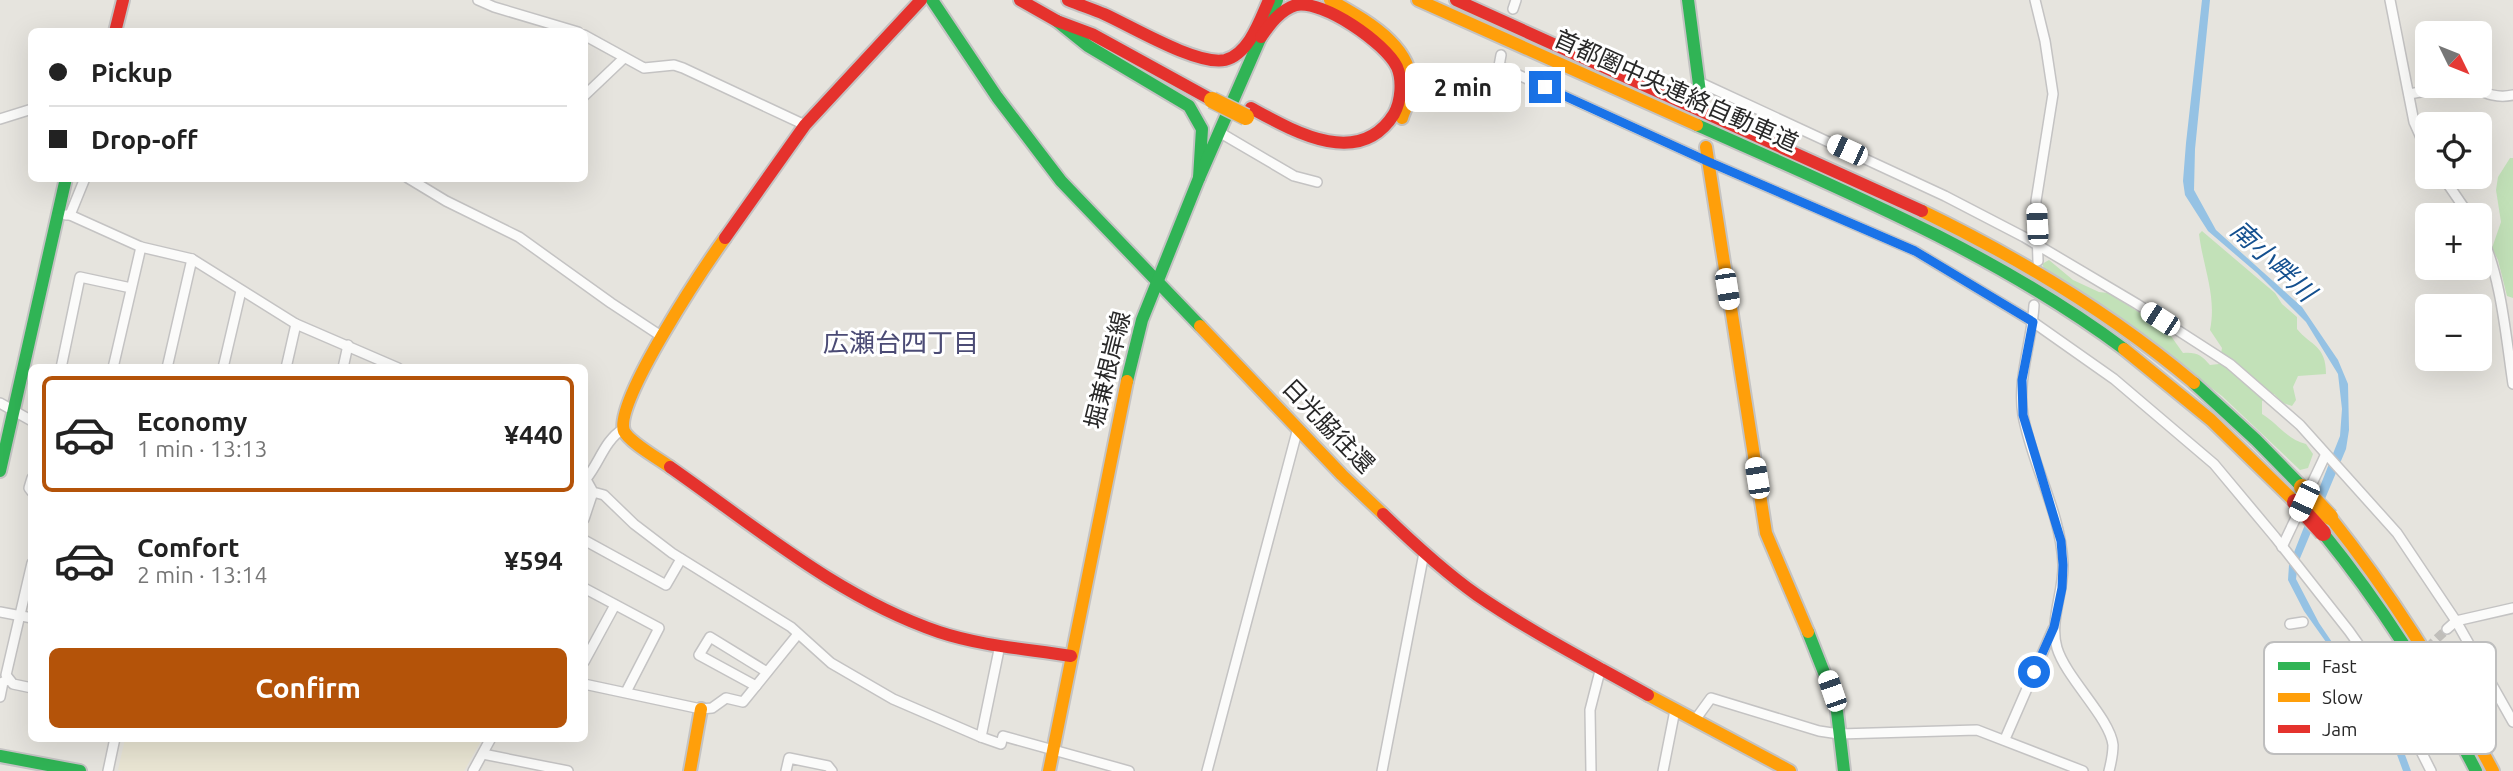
<!DOCTYPE html>
<meta charset="utf-8">
<style>
:root{--surface:#fff;--page:#f6f6f6;--text:#222;--muted:#767676;--line:#e0e0e0;--accent:#b45309}
body{margin:0;font-family:Ubuntu,"Noto Sans JP",sans-serif;background:var(--page);color:var(--text);height:100vh;display:flex;flex-direction:column;font-size:26px;white-space:nowrap}
*{box-sizing:border-box;margin:0}
p{font-size:23px;color:var(--muted)}
.icon{flex:none;width:38px;height:38px;fill:none;stroke:currentColor;stroke-width:2;stroke-linecap:round;stroke-linejoin:round}
.map{position:relative;flex:1;overflow:hidden}
.drawer{position:absolute;left:28px;top:364px;width:560px;height:378px;display:flex;flex-direction:column;background:var(--surface);border-radius:10px;box-shadow:0 7px 28px #0002}
.drawer>*{flex:none}
.hud{position:absolute;left:28px;top:28px;width:560px;height:154px;border-radius:10px;box-shadow:0 7px 28px #0002;display:grid;align-content:center;height:154px;padding:0 21px;background:var(--surface)}
.needle{width:46px;rotate:133deg}
.buttons{position:absolute;left:2415px;top:21px;display:grid;gap:14px}
.buttons a{display:grid;place-items:center;width:77px;height:77px;border-radius:10px;background:var(--surface);box-shadow:0 7px 28px #0002;font-size:35px}
.end{position:absolute;width:32px;height:32px;margin:-16px;border:9px solid #1a73e8;background:#fff;box-shadow:0 0 0 4px #fff}
.from{border-radius:50%}
.bubble{position:absolute;height:49px;border-radius:10px;background:var(--surface);box-shadow:0 7px 28px #0002;font-size:23px;font-weight:700;line-height:49px;text-align:center}
.car{position:absolute;width:21px;height:42px;margin:-21px -10px;border-radius:9px;box-shadow:0 0 5px 2px #0007;background:linear-gradient(#fff 24%,#345 0 40%,#fff 0 76%,#345 0 86%,#fff 0)}
.hud b{display:flex;align-items:center;gap:24px;height:66px;font-size:26px}
.hud b+b{border-top:2px solid var(--line)}
.hud i{width:18px;height:18px;background:var(--text)}
ul{padding:12px 0 0;list-style:none}
li{display:flex;align-items:center;gap:21px;height:116px;margin:0 14px 10px;padding:0 7px;border:4px solid transparent;border-radius:10px}
li div{flex:1}
li b{display:block;font-size:26px}
li em{font-style:normal;font-weight:700}
li.active{border-color:var(--accent)}
li>.icon{width:63px;height:63px;stroke-width:1.5}
.button{display:flex;gap:14px;margin-top:auto;padding:14px 21px}
.button a{flex:1;height:80px;border-radius:10px;background:var(--accent);color:#fff;font-size:28px;font-weight:700;line-height:80px;text-align:center}
.map>svg:first-child{display:block}
</style>
<div class="map">
<svg width="2513" height="771" viewBox="0 0 2513 771">
<rect width="100%" height="100%" fill="#e6e4de"/>
<polygon fill="#e9e5d3" points="125,739 125,738 482,739 464,771 125,771 118,770"/>
<g fill="#c2e1b8">
<polygon points="2510,158 2513,158 2513,298 2507,296 2498,260 2492,248 2501,222 2496,190 2498,177"/>
<path d="M2202 231 2275 293 2282 304 2297 317V329C2311 346 2326 345 2326 374L2298 376 2293 387 2296 400 2292 406 2283 403 2274 394 2262 401V414C2277 423 2288 440 2306 444L2313 454 2308 468 2300 470 2222 396 2123 322 2048 276 2042 264 2049 260 2073 280 2099 292 2108 293 2166 329 2183 353C2197 352 2201 355 2210 365L2219 364 2222 348 2210 330C2217 296 2203 267 2199 234Z"/>
</g>
<polygon fill="#95c2e4" points="2202,0 2210,0 2195,149 2194,190 2216,230 2302,307 2338,360 2348,384 2349,430 2346,449 2298,563 2296,579 2319,623 2353,673 2381,707 2401,744 2411,771 2403,771 2392,741 2375,711 2304,611 2288,580 2289,565 2340,436 2342,409 2338,374 2306,322 2257,273 2208,231 2185,195 2183,181 2186,143"/>
<g fill="none" stroke-linecap="round" stroke-linejoin="round">
<polyline stroke="#c0beba" stroke-width="9" stroke-dasharray="9 4.5" stroke-linecap="butt" points="2398,676 2447,629"/>
<g stroke="#c4c3c3" stroke-width="12">
<g id="street">
<polyline points="478,0 494,7 578,32"/>
<polyline points="2035,0 2045,41 2053,94 2036,201 2038,261"/>
<polyline points="2390,0 2414,122 2427,151"/>
<polyline points="1513,9 1516,0"/>
<polyline points="584,35 644,68 674,65 683,68 805,125"/>
<polyline points="1501,55 1499,66 1709,162 1915,251 2033,322 2114,379 2214,464 2275,537 2349,631 2388,686 2431,771"/>
<polyline points="1699,82 1945,196 2024,237 2137,304 2230,364 2300,425 2397,533 2456,621 2513,722"/>
<path d="M2470 86C2485 93 2496 99 2513 95"/>
<polyline points="2409,94 2454,86"/>
<polyline points="584,96 624,58"/>
<polyline points="0,119 32,109"/>
<polyline points="1219,132 1294,176 1317,182"/>
<polyline points="2443,177 2469,215"/>
<polyline points="408,178 446,201 519,237 611,303 661,336"/>
<polyline points="66,215 70,215 85,178"/>
<polyline points="70,215 141,247 192,259 296,324 398,368"/>
<path d="M2480 233C2501 274 2506 338 2513 384"/>
<path d="M2034 305C2032 342 2017 378 2023 415 2032 465 2061 513 2063 564 2064 592 2049 621 2057 648 2066 678 2110 718 2113 745 2113 753 2111 763 2109 771"/>
<polyline points="61,368 80,277 131,288"/>
<polyline points="113,368 141,247"/>
<polyline points="167,368 192,259"/>
<polyline points="223,368 241,291"/>
<polyline points="286,368 296,324"/>
<polyline points="343,368 348,345"/>
<polyline points="0,403 32,421"/>
<polyline points="584,476 593,492 604,495 634,524 672,553 791,627 831,663 893,699 981,737"/>
<polyline points="32,478 29,488 32,492"/>
<path d="M586 479C600 462 604 441 623 429"/>
<polyline points="2307,494 2325,456"/>
<polyline points="584,519 593,492"/>
<polyline points="584,540 666,585 681,559"/>
<polyline points="2282,547 2301,507"/>
<polyline points="32,563 6,675 13,684 32,688"/>
<polyline points="584,588 659,628 626,692"/>
<polyline points="0,612 32,618"/>
<polyline points="2290,624 2303,622"/>
<polyline points="2447,629 2456,621 2513,608"/>
<polyline points="1000,645 981,737 1001,744 1003,736 1129,771"/>
<polyline points="584,662 615,605"/>
<polyline points="584,684 701,709 712,708 726,698 743,702 798,634"/>
<polyline points="756,686 699,655 710,637 767,672"/>
<polyline points="2388,686 2398,676"/>
<polyline points="0,697 3,682 8,680"/>
<polyline points="1695,720 1711,698 1819,731 1839,734 1977,730 2083,771"/>
<polyline points="2005,739 2053,629"/>
<polyline points="483,754 568,771"/>
<polyline points="108,771 115,738"/>
<polyline points="473,771 491,738"/>
<polyline points="786,771 789,758 828,766 832,771"/>
<polyline points="1207,771 1298,428"/>
<polyline points="1382,771 1424,553"/>
<polyline points="1591,771 1590,710 1601,667"/>
<polyline points="1663,771 1675,710"/>
</g>
</g>
<g stroke="#c4c3c3" stroke-width="16">
<g id="fast">
<polyline points="932,0 997,97 1061,181 1200,326"/>
<polyline points="1688,0 1701,100"/>
<polyline points="1057,21 1088,46 1189,106 1202,129 1199,178"/>
<path d="M1697 125C1843 190 1995 253 2124 349"/>
<polyline points="1127,381 1142,320 1199,178 1277,0"/>
<polyline points="2194,383 2256,440 2302,487"/>
<polyline points="0,471 66,178"/>
<path d="M2323 533C2383 607 2433 686 2476 771"/>
<polyline points="1808,632 1836,703 1844,771"/>
<polyline points="0,756 80,771"/>
</g>
</g>
<g stroke="#c4c3c3" stroke-width="16">
<g id="slow">
<path d="M1330 0C1365 20 1420 48 1410 97 1408 104 1404 111 1402 118"/>
<polyline points="1418,0 1697,125"/>
<polyline points="1706,147 1766,533 1808,632"/>
<path d="M1922 211C2019 258 2111 313 2194 383"/>
<polyline points="1200,326 1342,475 1383,514"/>
<polyline points="2124,349 2211,420 2295,502"/>
<path d="M670 467C659 459 629 442 624 431 613 403 705 266 725 238"/>
<path d="M2330 517C2393 596 2446 681 2493 771"/>
<polyline points="1648,695 1790,771"/>
<polyline points="690,771 701,709"/>
<polyline points="1049,771 1127,381"/>
</g>
</g>
<g stroke="#c4c3c3" stroke-width="16">
<g id="jam">
<polyline points="1020,0 1057,21 1092,34 1212,100"/>
<path d="M1068 0C1080 5 1092 9 1104 14 1131 26 1197 66 1225 60 1249 54 1260 20 1269 0"/>
<polyline points="1456,0 1922,211"/>
<polyline points="115,32 123,0"/>
<path d="M1251 108C1293 131 1359 170 1394 114 1401 101 1403 81 1397 67 1385 43 1324 0 1296 5 1280 10 1270 24 1261 37"/>
<polyline points="725,238 805,125 921,0"/>
<path d="M670 467C756 527 839 598 939 632 981 646 1028 649 1071 656"/>
<path d="M1383 514C1413 543 1443 571 1477 595 1531 632 1591 663 1648 695"/>
</g>
</g>
<use href="#street" stroke="#fbfbfa" stroke-width="9"/>
<use href="#fast" stroke="#30b455" stroke-width="12"/>
<use href="#slow" stroke="#ff9f0a" stroke-width="12"/>
<use href="#jam" stroke="#e5322d" stroke-width="12"/>
<g stroke="#c3c2c0" stroke-width="19" stroke-linecap="butt">
<g id="slow-bridge">
<polyline points="1212,100 1246,117"/>
<polyline points="2302,487 2330,517"/>
</g>
</g>
<g stroke="#c3c2c0" stroke-width="19" stroke-linecap="butt">
<polyline id="jam-bridge" points="2295,502 2323,533"/>
</g>
<use href="#slow-bridge" stroke="#ff9f0a" stroke-width="16"/>
<use href="#jam-bridge" stroke="#e5322d" stroke-width="16"/>
</g>
<g fill="none" stroke-linecap="round" stroke-linejoin="round">
<polyline stroke="#1a73e8" stroke-width="9" points="1545,87 1709,162 1915,251 2033,322 2022,380 2023,415 2061,541 2063,565 2062,588 2054,627 2034,672"/>
</g>
<g text-anchor="middle" stroke-width="6" stroke-linejoin="round" paint-order="stroke">
<g font-size="24" fill="#282828" stroke="#fff">
<text transform="translate(1676 91) rotate(24)" y="8">首都圏中央連絡自動車道</text>
<text transform="translate(1108 370) rotate(-76)" y="8">堀兼根岸線</text>
<text transform="translate(1328 426) rotate(46)" y="8">日光脇往還</text>
</g>
<g font-size="26" font-style="italic" fill="#14508f" stroke="#fff">
<text transform="translate(2273 261) rotate(43)" y="9">南小畔川</text>
</g>
<g font-size="26" fill="#4b4b75" stroke="#fff">
<text x="901" y="352">広瀬台四丁目</text>
</g>
</g>
<rect x="2264" y="642" width="232" height="112" rx="10" fill="#fff" stroke="#bebebe" stroke-width="2"/>
<rect x="2278" y="662" width="32" height="8" fill="#30b455"/>
<rect x="2278" y="693" width="32" height="9" fill="#ff9f0a"/>
<rect x="2278" y="725" width="32" height="8" fill="#e5322d"/>
<g font-size="19" fill="#282828">
<text x="2322" y="673">Fast</text>
<text x="2322" y="704">Slow</text>
<text x="2322" y="736">Jam</text>
</g>
</svg>
<div class="buttons">
<a><svg class="needle" viewBox="-14 -14 28 28"><path d="M0-13l5 13h-10z" fill="#e53935"/><path d="M0 13l5-13h-10z" fill="#767676"/></svg></a>
<a><svg class="icon" aria-label="locate" viewBox="0 0 24 24"><circle cx="12" cy="12" r="6"/><path d="M12 2v4M12 18v4M2 12h4M18 12h4"/></svg></a>
<a>+</a>
<a>−</a>
</div>
<i class="end from" style="left:2034px;top:672px"></i>
<i class="end" style="left:1545px;top:87px"></i>
<div class="bubble" style="left:1405px;top:63px;width:116px">2 min</div>
<i class="car" style="left:1847px;top:150px;rotate:295deg"></i>
<i class="car" style="left:2037px;top:224px;rotate:357deg"></i>
<i class="car" style="left:1727px;top:289px;rotate:171deg"></i>
<i class="car" style="left:2160px;top:319px;rotate:303deg"></i>
<i class="car" style="left:1757px;top:478px;rotate:351deg"></i>
<i class="car" style="left:2304px;top:501px;rotate:205deg"></i>
<i class="car" style="left:1832px;top:691px;rotate:341deg"></i>
<div class="hud">
<b><i class="from"></i>Pickup</b>
<b><i></i>Drop-off</b>
</div>
<section class="drawer">
<ul>
<li class="active"><svg class="icon" aria-label="car" viewBox="0 0 24 24"><path d="M5 17H2v-5l4-1 3-4h7l3 4 3 1v5h-3M9 17h6M6 11h13"/><circle cx="7" cy="17" r="2"/><circle cx="17" cy="17" r="2"/></svg><div><b>Economy</b><p>1 min · 13:13</p></div><em>¥440</em></li>
<li><svg class="icon" aria-label="car" viewBox="0 0 24 24"><path d="M5 17H2v-5l4-1 3-4h7l3 4 3 1v5h-3M9 17h6M6 11h13"/><circle cx="7" cy="17" r="2"/><circle cx="17" cy="17" r="2"/></svg><div><b>Comfort</b><p>2 min · 13:14</p></div><em>¥594</em></li>
</ul>
<div class="button"><a>Confirm</a></div>
</section>
</div>
